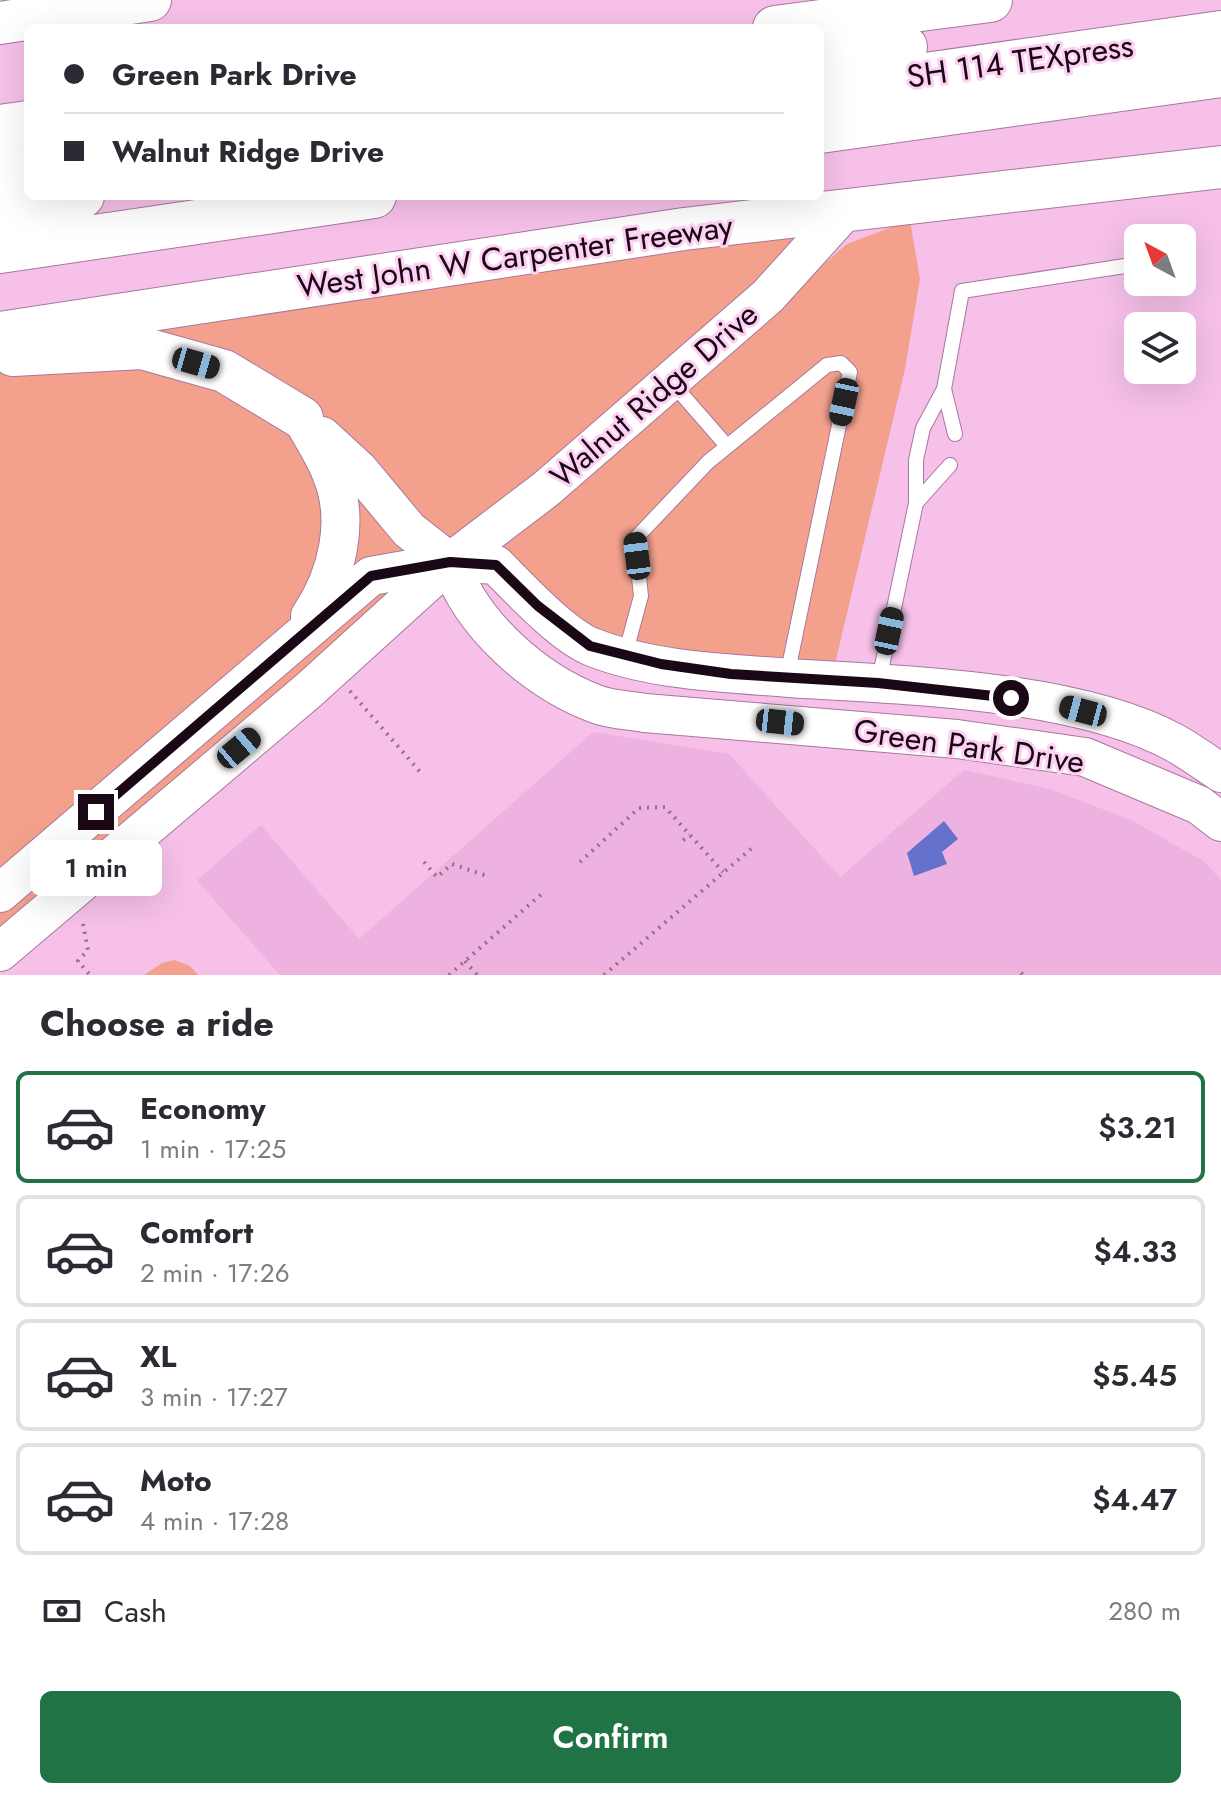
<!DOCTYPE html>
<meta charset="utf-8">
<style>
:root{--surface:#fff;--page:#f7f7f7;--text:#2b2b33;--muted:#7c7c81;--line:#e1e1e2;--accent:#207345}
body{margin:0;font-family:Jost,sans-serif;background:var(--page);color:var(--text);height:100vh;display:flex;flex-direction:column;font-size:30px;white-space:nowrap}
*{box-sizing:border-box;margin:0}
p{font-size:26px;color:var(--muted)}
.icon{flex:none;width:44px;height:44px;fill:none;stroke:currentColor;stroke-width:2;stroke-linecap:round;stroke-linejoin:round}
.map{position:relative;height:975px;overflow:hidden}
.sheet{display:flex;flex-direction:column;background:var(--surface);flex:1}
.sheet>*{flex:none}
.top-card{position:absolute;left:24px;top:24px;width:800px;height:176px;border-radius:12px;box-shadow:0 8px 32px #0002;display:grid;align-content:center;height:176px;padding:0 40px;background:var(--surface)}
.needle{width:52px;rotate:319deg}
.fabs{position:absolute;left:1124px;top:224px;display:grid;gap:16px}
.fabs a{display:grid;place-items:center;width:72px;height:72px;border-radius:12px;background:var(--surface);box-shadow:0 8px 32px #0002;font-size:40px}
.end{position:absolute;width:36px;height:36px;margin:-18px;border:10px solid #1a0816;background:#fff;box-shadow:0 0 0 4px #fff}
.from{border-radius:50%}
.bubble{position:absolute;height:56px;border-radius:12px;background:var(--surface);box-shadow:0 8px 32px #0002;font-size:26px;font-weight:600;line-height:56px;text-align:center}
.car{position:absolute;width:24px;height:48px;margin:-24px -12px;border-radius:10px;box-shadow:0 0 6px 2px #0007;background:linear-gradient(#222 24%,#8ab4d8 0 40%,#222 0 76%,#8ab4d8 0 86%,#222 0)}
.top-card b{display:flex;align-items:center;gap:28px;height:76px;font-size:30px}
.top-card b+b{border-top:2px solid var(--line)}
.top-card i{width:20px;height:20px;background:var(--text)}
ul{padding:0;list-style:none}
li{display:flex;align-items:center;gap:24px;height:112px;margin:0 16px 12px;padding:0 24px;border:4px solid var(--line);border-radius:12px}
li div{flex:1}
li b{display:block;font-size:30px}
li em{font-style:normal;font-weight:600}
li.on{border-color:var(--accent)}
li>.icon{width:72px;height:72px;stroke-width:1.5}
h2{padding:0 40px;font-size:36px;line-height:96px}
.pay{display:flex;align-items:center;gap:20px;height:88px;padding:0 40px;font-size:30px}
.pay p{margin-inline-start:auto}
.button{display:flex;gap:16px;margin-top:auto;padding:16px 40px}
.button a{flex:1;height:92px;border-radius:12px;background:var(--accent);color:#fff;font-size:32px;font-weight:600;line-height:92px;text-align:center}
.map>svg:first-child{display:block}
</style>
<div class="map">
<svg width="1221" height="975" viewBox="0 0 1221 975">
<rect width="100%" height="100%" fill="#f6c0e9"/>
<polygon fill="#edb2df" points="593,732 729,754 840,877 964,770 1050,789 1131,820 1205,862 1221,880 1221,975 280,975 197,880 261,825 359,939"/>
<g fill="#f3a18c">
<polygon points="910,220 920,279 905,369 834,668 664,656 595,634 495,545 847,244"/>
<polygon points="821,225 0,948 0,355"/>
<polygon points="174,960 190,966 198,975 144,975 162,963"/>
</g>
<polygon fill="#6472cb" points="944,821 958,839 942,852 947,864 914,876 907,853"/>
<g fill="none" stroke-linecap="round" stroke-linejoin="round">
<g stroke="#a8779d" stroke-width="16">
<g id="service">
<polyline points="672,383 727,446"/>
<polyline points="944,389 955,434"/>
<polyline points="916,503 950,465"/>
<polyline points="625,655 641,596 635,539 708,462 827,365 841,363 850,372 787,676"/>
<polyline points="879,680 916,503 916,460 923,428 944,389 962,291 1138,264"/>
</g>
</g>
<g stroke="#a8779d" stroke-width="40">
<g id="tertiary">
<path d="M302 418C311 436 324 454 331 473 351 520 337 576 310 616"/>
<polyline points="322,436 359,470 409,530 450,562"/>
<path d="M450 562C471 625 535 681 596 704 611 710 629 710 645 713L957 739 1085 757 1199 805 1221 822"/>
<path d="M0 893 371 576 450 562 496 565C519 588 562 635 592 647 652 671 725 673 789 678 902 685 1076 689 1175 743 1191 752 1206 763 1221 773"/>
<polyline points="0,952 309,690 450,562 546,489 768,296 844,212"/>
</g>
</g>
<g stroke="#a8779d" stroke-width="44">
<g id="secondary">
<polyline points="0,23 150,0"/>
<polyline points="0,333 684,229 1221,167"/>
<polyline points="13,355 142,348 224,371 302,418"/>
</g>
</g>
<g stroke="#a8779d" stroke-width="46">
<g id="motorway">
<polyline points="775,28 990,0"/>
<polyline points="820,59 905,47"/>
<polyline points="820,90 1221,33"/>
<polyline points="0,127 28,123"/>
<polyline points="820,131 1221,75"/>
<polyline points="0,165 28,168"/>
<polyline points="0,207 82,196"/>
<polyline points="0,251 374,196"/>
</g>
</g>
<g stroke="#946e8b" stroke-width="4" stroke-dasharray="2 6" stroke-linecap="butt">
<polyline points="350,691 421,773"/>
<polyline points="683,840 690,835"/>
<polyline points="424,862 437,877 452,864 487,876"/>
<polyline points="580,862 639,808 665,807 723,872"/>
<polyline points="83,924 88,950 78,961 90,975"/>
<polyline points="465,961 477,975"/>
<polyline points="1021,973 1023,975"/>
<polyline points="449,975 544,892"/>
<polyline points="604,975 752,848"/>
</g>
<use href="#service" stroke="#fff" stroke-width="14"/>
<use href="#tertiary" stroke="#fff" stroke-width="38"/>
<use href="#secondary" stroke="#fff" stroke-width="42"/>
<use href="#motorway" stroke="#fff" stroke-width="44"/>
</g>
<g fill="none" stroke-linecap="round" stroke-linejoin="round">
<polyline stroke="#1a0816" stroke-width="10" points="96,812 371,576 450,562 496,565 538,606 590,646 661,664 731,674 878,683 1011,698"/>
</g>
<g text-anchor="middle" stroke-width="6" stroke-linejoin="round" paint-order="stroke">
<g font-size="32" fill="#1a0816" stroke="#fdd1f2">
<text transform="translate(1020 61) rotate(-8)" y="11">SH 114 TEXpress</text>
<text transform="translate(515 256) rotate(-8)" y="11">West John W Carpenter Freeway</text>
<text transform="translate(654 395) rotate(-41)" y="11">Walnut Ridge Drive</text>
<text transform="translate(969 746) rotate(8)" y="11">Green Park Drive</text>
</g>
</g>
</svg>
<div class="fabs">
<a><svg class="needle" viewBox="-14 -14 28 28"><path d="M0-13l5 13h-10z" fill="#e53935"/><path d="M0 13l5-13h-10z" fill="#7c7c81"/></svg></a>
<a><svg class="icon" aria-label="layers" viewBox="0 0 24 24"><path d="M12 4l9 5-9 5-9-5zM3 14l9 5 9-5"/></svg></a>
</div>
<i class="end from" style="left:1011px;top:698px"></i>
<i class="end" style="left:96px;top:812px"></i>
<div class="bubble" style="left:30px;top:840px;width:132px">1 min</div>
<i class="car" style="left:196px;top:363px;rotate:106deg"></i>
<i class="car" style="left:844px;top:402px;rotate:192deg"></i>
<i class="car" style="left:637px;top:556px;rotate:353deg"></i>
<i class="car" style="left:889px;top:631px;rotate:12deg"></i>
<i class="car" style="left:1083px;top:711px;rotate:285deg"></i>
<i class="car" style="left:780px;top:722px;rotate:96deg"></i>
<i class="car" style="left:239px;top:748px;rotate:50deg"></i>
<div class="top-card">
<b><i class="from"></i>Green Park Drive</b>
<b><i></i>Walnut Ridge Drive</b>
</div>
</div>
<section class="sheet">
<h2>Choose a ride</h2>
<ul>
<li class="on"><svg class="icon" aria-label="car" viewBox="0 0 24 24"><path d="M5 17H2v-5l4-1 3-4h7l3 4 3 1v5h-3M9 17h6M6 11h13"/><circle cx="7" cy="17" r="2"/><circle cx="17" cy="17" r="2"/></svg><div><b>Economy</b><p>1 min · 17:25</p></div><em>$3.21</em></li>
<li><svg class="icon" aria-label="car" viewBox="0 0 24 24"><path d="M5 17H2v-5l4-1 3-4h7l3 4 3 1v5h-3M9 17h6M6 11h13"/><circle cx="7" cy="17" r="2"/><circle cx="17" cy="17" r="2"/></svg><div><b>Comfort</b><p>2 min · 17:26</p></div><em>$4.33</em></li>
<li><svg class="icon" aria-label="car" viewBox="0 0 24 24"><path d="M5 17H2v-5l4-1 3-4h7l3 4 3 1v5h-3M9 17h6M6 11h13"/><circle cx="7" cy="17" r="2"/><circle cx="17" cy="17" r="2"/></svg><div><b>XL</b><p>3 min · 17:27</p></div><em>$5.45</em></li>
<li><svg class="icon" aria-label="car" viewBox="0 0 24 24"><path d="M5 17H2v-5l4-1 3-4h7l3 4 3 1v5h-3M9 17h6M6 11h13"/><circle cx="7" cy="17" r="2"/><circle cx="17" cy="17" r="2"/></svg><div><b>Moto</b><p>4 min · 17:28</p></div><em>$4.47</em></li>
</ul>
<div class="pay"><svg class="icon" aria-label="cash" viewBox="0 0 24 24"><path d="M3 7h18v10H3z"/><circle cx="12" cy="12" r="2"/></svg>Cash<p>280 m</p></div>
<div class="button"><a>Confirm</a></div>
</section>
